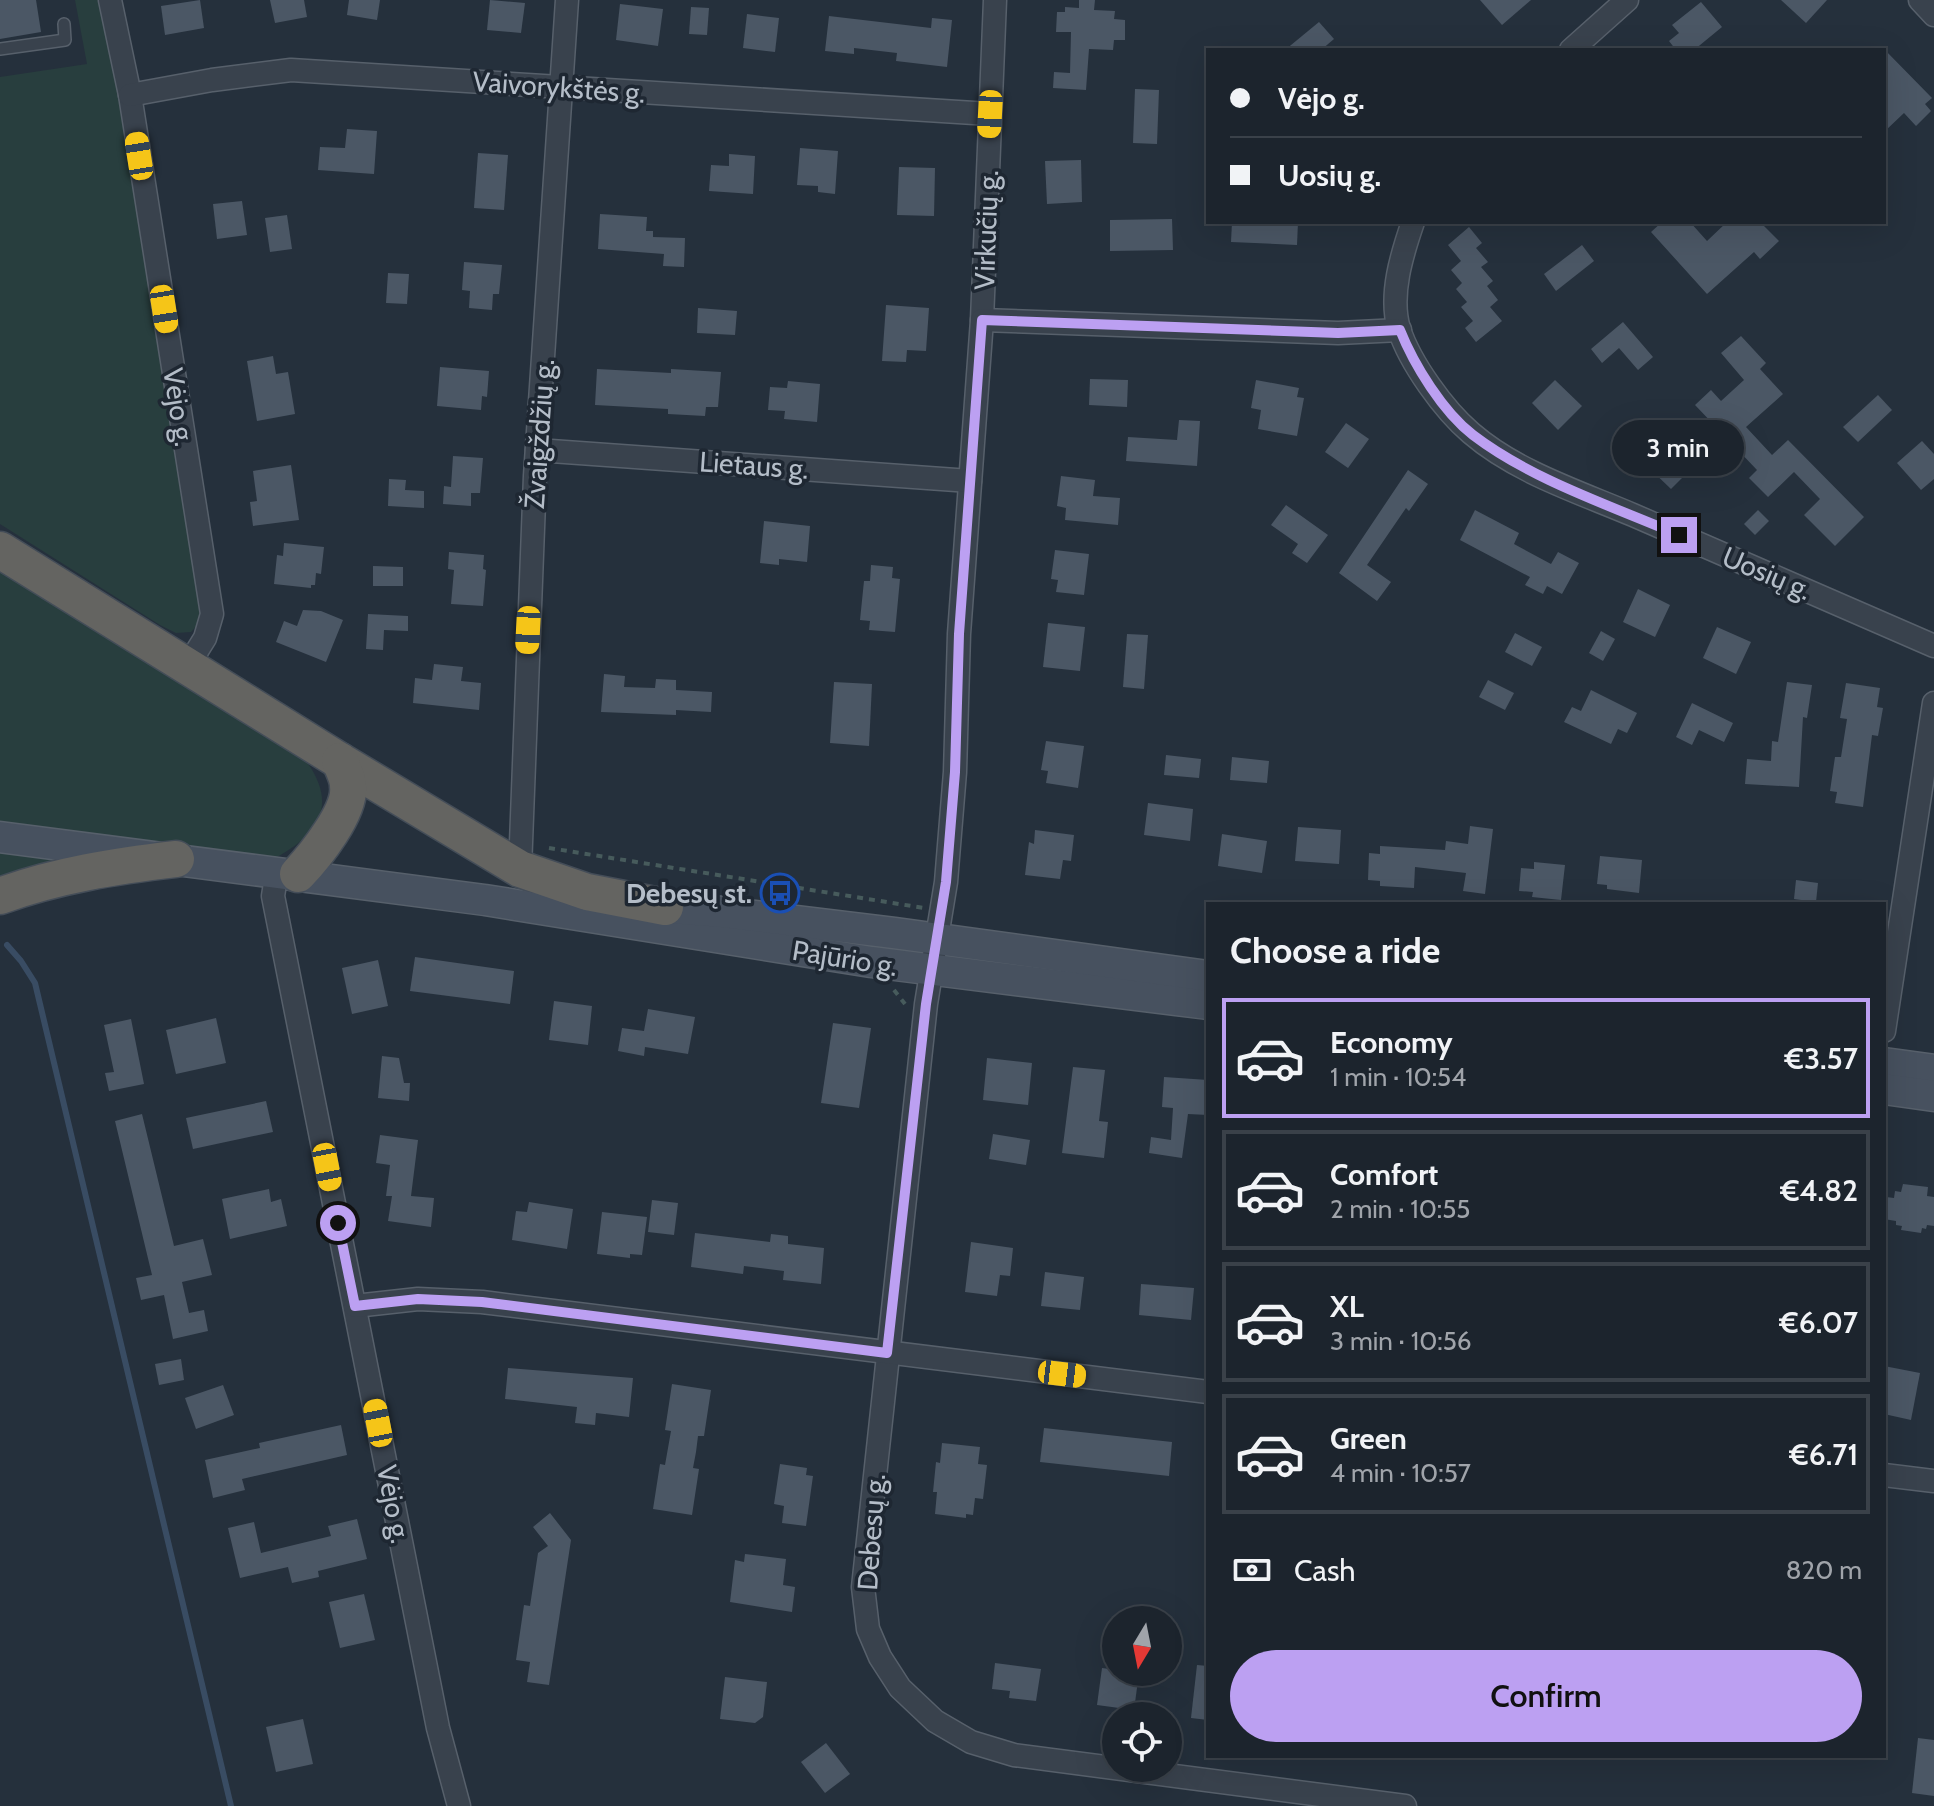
<!DOCTYPE html>
<meta charset="utf-8">
<style>
:root{--surface:#1c242d;--page:#252c35;--text:#f1f3f6;--muted:#a0a4aa;--line:#3a4149;--accent:#bca0f2}
body{margin:0;font-family:Cabin,sans-serif;background:var(--page);color:var(--text);height:100vh;display:flex;flex-direction:column;font-size:30px;white-space:nowrap}
*{box-sizing:border-box;margin:0}
p{font-size:26px;color:var(--muted)}
.icon{flex:none;width:44px;height:44px;fill:none;stroke:currentColor;stroke-width:2;stroke-linecap:round;stroke-linejoin:round}
.map{position:relative;flex:1;overflow:hidden}
.details{position:absolute;left:1206px;top:902px;width:680px;height:856px;display:flex;flex-direction:column;background:var(--surface);border-radius:0px;box-shadow:0 8px 32px #0002,0 0 0 2px var(--line)}
.details>*{flex:none}
.top-card{position:absolute;left:1206px;top:48px;width:680px;height:176px;border-radius:0px;box-shadow:0 8px 32px #0002,0 0 0 2px var(--line);display:grid;align-content:center;height:176px;padding:0 24px;background:var(--surface)}
.needle{width:52px;rotate:190deg}
.controls{position:absolute;left:1102px;top:1606px;display:grid;gap:16px}
.controls a{display:grid;place-items:center;width:80px;height:80px;border-radius:50%;background:var(--surface);box-shadow:0 8px 32px #0002,0 0 0 2px var(--line);font-size:40px}
.end{position:absolute;width:36px;height:36px;margin:-18px;border:10px solid #bca0f2;background:#111;box-shadow:0 0 0 4px #111}
.from{border-radius:50%}
.bubble{position:absolute;height:56px;border-radius:28px;background:var(--surface);box-shadow:0 8px 32px #0002,0 0 0 2px var(--line);font-size:26px;font-weight:600;line-height:56px;text-align:center}
.car{position:absolute;width:24px;height:48px;margin:-24px -12px;border-radius:10px;box-shadow:0 0 6px 2px #0007;background:linear-gradient(#f5c518 24%,#345 0 40%,#f5c518 0 76%,#345 0 86%,#f5c518 0)}
.top-card b{display:flex;align-items:center;gap:28px;height:76px;font-size:30px}
.top-card b+b{border-top:2px solid var(--line)}
.top-card i{width:20px;height:20px;background:var(--text)}
ul{padding:0;list-style:none}
li{display:flex;align-items:center;gap:24px;height:120px;margin:0 16px 12px;padding:0 8px;border:4px solid var(--line);border-radius:0px}
li div{flex:1}
li b{display:block;font-size:30px}
li em{font-style:normal;font-weight:600}
li.on{border-color:var(--accent)}
li>.icon{width:72px;height:72px;stroke-width:1.5}
h2{padding:0 24px;font-size:36px;line-height:96px}
.pay{display:flex;align-items:center;gap:20px;height:88px;padding:0 24px;font-size:30px}
.pay p{margin-inline-start:auto}
.button{display:flex;gap:16px;margin-top:auto;padding:16px 24px}
.button a{flex:1;height:92px;border-radius:48px;background:var(--accent);color:#111;font-size:32px;font-weight:600;line-height:92px;text-align:center}
.map>svg:first-child{display:block}
</style>
<div class="map">
<svg width="1934" height="1806" viewBox="0 0 1934 1806">
<rect width="100%" height="100%" fill="#25303c"/>
<g fill="#283e3e">
<polygon points="75,0 102,0 113,54 202,620 191,632 176,633 160,625 0,524 0,77 87,64"/>
<path d="M0 566 299 752C338 798 326 831 275 858L0 825Z"/>
<polygon points="0,853 80,860 0,883"/>
</g>
<g fill="none" stroke-linecap="round" stroke-linejoin="round">
<polyline stroke="#394c63" stroke-width="6" points="7,945 21,961 35,983 231,1806"/>
</g>
<g fill="#4b5765">
<polygon points="0,0 36,0 41,32 0,39"/>
<polygon points="200,0 204,28 165,35 161,6"/>
<polygon points="270,0 304,0 307,17 275,23"/>
<polygon points="349,0 380,0 377,20 347,15"/>
<polygon points="490,0 525,3 521,33 487,30"/>
<polygon points="1079,0 1095,0 1094,10 1115,11 1114,19 1125,20 1125,40 1114,40 1113,50 1089,49 1086,90 1053,88 1054,72 1070,73 1071,32 1056,32 1057,12 1065,12 1065,7 1079,8"/>
<polygon points="1480,0 1531,0 1502,25"/>
<polygon points="1781,0 1827,0 1806,23"/>
<polygon points="1701,2 1722,27 1694,50 1676,50 1669,41 1679,33 1672,25"/>
<polygon points="620,4 663,9 658,46 616,40"/>
<polygon points="691,7 709,8 707,35 689,34"/>
<polygon points="747,14 779,18 775,52 743,48"/>
<polygon points="829,16 931,28 932,18 952,20 947,67 896,61 897,53 854,48 854,54 825,51"/>
<polygon points="1319,22 1334,39 1321,50 1285,50"/>
<polygon points="1884,49 1932,98 1925,104 1931,111 1916,126 1904,113 1884,132"/>
<polygon points="1135,89 1159,90 1157,144 1133,143"/>
<polygon points="347,129 377,131 374,174 318,170 320,147 345,148"/>
<polygon points="800,148 838,151 835,194 818,192 818,186 797,185"/>
<polygon points="478,153 508,155 504,210 474,208"/>
<polygon points="729,154 755,156 753,194 709,191 711,165 729,166"/>
<polygon points="1081,160 1082,202 1047,204 1045,161"/>
<polygon points="899,167 935,168 934,216 897,215"/>
<polygon points="242,201 247,235 217,239 213,204"/>
<polygon points="600,214 647,217 646,231 653,231 653,237 685,238 684,267 663,266 664,254 598,249"/>
<polygon points="287,215 292,249 270,252 265,218"/>
<polygon points="1172,219 1173,250 1110,251 1110,220"/>
<polygon points="1232,222 1298,222 1297,245 1231,242"/>
<polygon points="1662,222 1690,222 1707,241 1727,222 1760,222 1779,241 1760,259 1754,252 1707,294 1651,232"/>
<polygon points="1469,227 1482,243 1476,248 1488,262 1481,267 1493,281 1487,286 1498,300 1490,307 1502,321 1476,342 1465,328 1473,321 1461,307 1467,302 1456,289 1462,283 1451,270 1461,261 1448,245"/>
<polygon points="1582,245 1594,261 1556,291 1544,274"/>
<polygon points="464,262 502,265 499,294 493,294 492,310 469,308 470,291 462,290"/>
<polygon points="388,273 409,274 407,304 386,303"/>
<polygon points="886,305 929,308 926,351 907,350 906,362 882,361"/>
<polygon points="698,308 737,311 735,335 697,333"/>
<polygon points="1623,322 1653,357 1638,370 1619,348 1602,363 1591,349"/>
<polygon points="1741,336 1766,363 1760,369 1783,394 1746,427 1772,455 1788,440 1864,517 1835,546 1804,515 1820,499 1794,472 1768,497 1749,478 1757,470 1695,405 1711,390 1721,401 1744,380 1721,353"/>
<polygon points="273,356 276,374 288,372 295,414 257,421 247,361"/>
<polygon points="440,367 489,371 487,397 482,396 481,410 437,406"/>
<polygon points="597,369 671,373 671,369 721,372 718,407 706,407 705,416 668,414 668,409 595,405"/>
<polygon points="1090,379 1128,380 1127,407 1089,405"/>
<polygon points="1256,380 1299,388 1297,397 1304,398 1297,436 1258,429 1261,410 1251,408"/>
<polygon points="1555,380 1582,406 1558,430 1532,403"/>
<polygon points="788,381 820,384 817,422 784,419 785,411 768,410 770,387 787,388"/>
<polygon points="1878,395 1892,410 1858,442 1843,427"/>
<polygon points="1179,420 1200,421 1197,466 1126,461 1128,437 1177,440"/>
<polygon points="1346,423 1369,439 1348,468 1325,452"/>
<polygon points="1672,440 1696,464 1671,489 1647,466"/>
<polygon points="1922,441 1934,454 1934,479 1921,490 1897,463"/>
<polygon points="453,456 483,458 480,493 471,493 471,506 443,504 444,486 451,487"/>
<polygon points="291,465 299,520 253,526 250,502 257,501 253,471"/>
<polygon points="1408,470 1428,484 1409,511 1406,508 1367,565 1391,582 1377,601 1339,573"/>
<polygon points="1061,476 1095,480 1093,496 1120,498 1118,525 1065,520 1066,508 1057,506"/>
<polygon points="389,479 406,480 405,490 424,491 424,508 388,506"/>
<polygon points="1286,505 1328,535 1307,563 1292,553 1298,544 1271,525"/>
<polygon points="1475,510 1519,533 1514,544 1551,564 1558,552 1579,563 1562,594 1547,586 1543,594 1525,585 1530,577 1460,540"/>
<polygon points="1758,510 1769,521 1755,535 1744,524"/>
<polygon points="764,521 810,526 807,562 779,559 779,565 760,563"/>
<polygon points="284,543 324,547 321,574 316,573 315,585 311,585 311,588 274,584 277,555 283,556"/>
<polygon points="1055,550 1089,554 1084,595 1056,592 1058,580 1051,579"/>
<polygon points="449,552 484,555 483,569 486,570 483,606 451,604 454,570 448,569"/>
<polygon points="871,565 893,567 892,578 900,579 895,632 869,630 870,621 860,620 864,581 870,581"/>
<polygon points="373,566 403,567 403,586 373,586"/>
<polygon points="1638,589 1670,605 1655,637 1623,622"/>
<polygon points="303,610 321,611 343,620 326,662 276,642 284,621 297,626"/>
<polygon points="368,614 408,616 408,631 384,630 383,650 366,649"/>
<polygon points="1048,623 1085,627 1080,671 1043,667"/>
<polygon points="1717,627 1751,642 1736,674 1703,658"/>
<polygon points="1601,631 1615,639 1603,661 1589,653"/>
<polygon points="1515,633 1542,647 1532,666 1505,652"/>
<polygon points="1127,634 1148,635 1144,689 1123,687"/>
<polygon points="434,664 463,667 461,681 481,683 479,710 413,703 415,678 432,680"/>
<polygon points="604,674 625,676 624,687 655,688 656,679 676,680 676,690 712,692 711,712 676,710 676,715 601,712"/>
<polygon points="1488,680 1514,693 1505,710 1479,697"/>
<polygon points="834,682 872,684 869,746 830,743"/>
<polygon points="1787,682 1812,685 1807,718 1803,717 1799,787 1745,784 1747,759 1771,761 1772,741 1778,742"/>
<polygon points="1846,683 1880,688 1877,707 1883,708 1878,736 1872,735 1863,807 1835,803 1837,792 1830,791 1835,757 1841,757 1847,719 1840,718"/>
<polygon points="1591,690 1637,713 1627,733 1618,729 1611,744 1564,722 1572,707 1581,711"/>
<polygon points="1692,703 1733,723 1724,742 1699,730 1692,745 1676,737"/>
<polygon points="1046,741 1084,746 1078,788 1046,783 1048,771 1041,770"/>
<polygon points="1166,755 1201,759 1199,778 1164,775"/>
<polygon points="1232,757 1269,761 1267,783 1230,780"/>
<polygon points="1148,803 1193,809 1190,841 1144,835"/>
<polygon points="1470,826 1493,829 1485,894 1463,891 1466,873 1415,867 1414,888 1380,886 1380,881 1368,880 1369,853 1380,854 1380,846 1445,850 1446,841 1468,844"/>
<polygon points="1298,827 1341,830 1339,864 1295,861"/>
<polygon points="1035,830 1074,835 1071,861 1063,860 1060,879 1025,875 1029,842 1034,844"/>
<polygon points="1222,834 1267,841 1262,873 1218,866"/>
<polygon points="1600,856 1642,860 1639,893 1607,889 1607,885 1597,884"/>
<polygon points="1534,862 1565,865 1561,900 1532,897 1533,892 1519,891 1521,868 1534,869"/>
<polygon points="1796,880 1818,883 1816,902 1794,899"/>
<polygon points="415,957 514,971 510,1004 410,991"/>
<polygon points="378,960 388,1006 352,1014 342,968"/>
<polygon points="554,1001 592,1006 588,1045 549,1040"/>
<polygon points="648,1009 695,1017 688,1054 645,1047 644,1056 618,1051 622,1028 644,1031"/>
<polygon points="216,1018 226,1063 176,1074 166,1030"/>
<polygon points="131,1019 144,1084 109,1091 105,1073 114,1072 104,1025"/>
<polygon points="833,1023 871,1028 859,1108 821,1103"/>
<polygon points="382,1056 399,1058 404,1083 410,1083 409,1101 378,1098"/>
<polygon points="987,1058 1032,1063 1028,1105 983,1100"/>
<polygon points="1073,1067 1105,1070 1099,1121 1108,1122 1104,1158 1062,1153"/>
<polygon points="1164,1077 1208,1080 1208,1115 1188,1114 1182,1158 1149,1153 1151,1137 1171,1140 1173,1108 1162,1107"/>
<polygon points="266,1101 273,1132 193,1149 186,1118"/>
<polygon points="142,1114 174,1246 203,1239 212,1275 182,1282 189,1313 204,1310 208,1331 173,1339 164,1295 141,1300 136,1278 152,1275 115,1121"/>
<polygon points="993,1134 1030,1140 1026,1165 989,1159"/>
<polygon points="380,1135 418,1140 411,1196 434,1198 431,1227 388,1221 392,1196 386,1196 390,1165 376,1163"/>
<polygon points="1903,1184 1928,1187 1927,1196 1934,1197 1934,1226 1927,1225 1926,1229 1922,1228 1921,1233 1901,1230 1902,1226 1896,1225 1896,1221 1884,1219 1886,1197 1894,1198 1895,1191 1901,1192"/>
<polygon points="269,1189 271,1202 281,1199 287,1226 230,1239 222,1199"/>
<polygon points="652,1200 678,1203 674,1235 648,1232"/>
<polygon points="529,1202 573,1209 567,1249 512,1240 516,1211 527,1212"/>
<polygon points="602,1212 647,1217 642,1255 630,1254 630,1258 597,1254"/>
<polygon points="695,1233 770,1242 771,1234 788,1236 788,1244 824,1248 821,1284 783,1280 784,1271 744,1266 743,1274 691,1267"/>
<polygon points="971,1242 1013,1248 1010,1276 1000,1275 997,1296 965,1292"/>
<polygon points="1045,1272 1084,1277 1080,1310 1041,1306"/>
<polygon points="1141,1284 1194,1288 1191,1320 1139,1315"/>
<polygon points="181,1359 184,1380 159,1385 155,1364"/>
<polygon points="1884,1366 1920,1373 1911,1420 1884,1414"/>
<polygon points="508,1368 633,1378 629,1417 596,1413 595,1425 575,1423 577,1407 505,1399"/>
<polygon points="672,1384 711,1390 704,1436 698,1436 696,1452 693,1468 699,1469 692,1515 653,1509 660,1464 665,1465 671,1431 665,1430"/>
<polygon points="223,1385 234,1415 196,1429 185,1398"/>
<polygon points="341,1425 347,1455 242,1479 245,1490 213,1498 205,1460 260,1448 259,1443"/>
<polygon points="1044,1428 1172,1442 1169,1476 1040,1462"/>
<polygon points="942,1443 980,1447 978,1464 987,1465 983,1499 975,1498 973,1515 966,1514 966,1518 935,1514 937,1492 933,1492 936,1462 940,1463"/>
<polygon points="780,1464 807,1468 806,1475 813,1476 806,1526 782,1523 784,1506 774,1504"/>
<polygon points="550,1513 571,1540 549,1685 527,1682 530,1662 516,1660 524,1605 530,1606 538,1553 548,1546 533,1527"/>
<polygon points="357,1519 367,1559 318,1571 319,1577 292,1583 288,1567 240,1578 228,1528 254,1522 261,1553 331,1536 328,1526"/>
<polygon points="745,1554 786,1559 783,1585 795,1587 792,1612 730,1602 735,1560 744,1562"/>
<polygon points="364,1594 375,1640 340,1648 329,1602"/>
<polygon points="995,1663 1041,1669 1036,1701 1009,1698 1010,1691 992,1689"/>
<polygon points="1197,1665 1208,1666 1208,1720 1191,1718"/>
<polygon points="1102,1668 1139,1673 1134,1710 1097,1705"/>
<polygon points="725,1677 767,1682 763,1717 755,1723 720,1719"/>
<polygon points="303,1719 313,1764 276,1772 266,1727"/>
<polygon points="1918,1738 1934,1740 1934,1796 1912,1793"/>
<polygon points="826,1743 850,1774 825,1793 801,1762"/>
</g>
<g fill="none" stroke-linecap="round" stroke-linejoin="round">
<g stroke="#57606b" stroke-width="14">
<polyline id="service" points="0,49 65,40 64,24"/>
</g>
<g stroke="#57606b" stroke-width="25">
<g id="minor">
<polyline points="110,0 130,95 212,614 205,638 187,667"/>
<polyline points="995,0 982,320 959,634 955,772 946,882 926,1004 863,1587 868,1629 880,1657 900,1688 935,1721 971,1742 1014,1755 1405,1806"/>
<polyline points="1920,0 1934,15"/>
<polyline points="1571,50 1627,0"/>
<polyline points="130,95 212,80 291,70 990,114"/>
<path d="M1413 222C1402 254 1389 295 1399 329 1410 363 1444 410 1471 433 1516 472 1579 492 1633 515 1733 559 1834 602 1934 646"/>
<polyline points="982,320 1338,333 1400,330"/>
<polyline points="537,450 970,481"/>
<polyline points="520,869 535,476 567,0"/>
<polyline points="277,871 273,896 278,921 438,1728 459,1806"/>
<polyline points="1884,1031 1934,703"/>
<polyline points="355,1306 418,1299 482,1302 1208,1392"/>
<polyline points="1884,1475 1934,1481"/>
</g>
</g>
<g stroke="#57606b" stroke-width="33">
<g id="secondary">
<polyline points="0,837 485,900 871,962 1208,1004"/>
<polyline points="643,906 723,912 894,933 1208,976"/>
<polyline points="1884,1063 1934,1070"/>
<polyline points="1884,1089 1934,1096"/>
</g>
</g>
<g stroke="#444d58" stroke-width="39">
<g id="trunk">
<polyline points="0,550 340,761 520,869 587,892 665,907"/>
<path d="M298 874C315 856 351 811 348 786 348 778 343 769 340 761"/>
<path d="M0 896C57 875 116 866 176 859"/>
</g>
</g>
<g stroke="#475b5c" stroke-width="4" stroke-dasharray="6 6" stroke-linecap="butt">
<polyline points="549,848 924,908"/>
<polyline points="894,990 905,1004"/>
</g>
<use href="#service" stroke="#39424d" stroke-width="11"/>
<use href="#minor" stroke="#39424d" stroke-width="22"/>
<use href="#secondary" stroke="#47515f" stroke-width="30"/>
<use href="#trunk" stroke="#646461" stroke-width="36"/>
</g>
<g fill="none" stroke-linecap="round" stroke-linejoin="round">
<path stroke="#bca0f2" stroke-width="10" d="M338 1223 355 1306 418 1299 482 1302 887 1353 926 1004 946 882 955 772 959 634 982 320 1338 333 1400 330C1414 365 1443 412 1473 435 1532 480 1612 506 1679 535"/>
</g>
<defs>
<g id="bus-ring" transform="scale(2)"><circle r="9.5" fill="#1e2732" stroke="#1a4fb4" stroke-width="1.5"/><path d="M-5-6H5V4H4V6H2V4H-2V6H-4V4H-5ZM-3.5-4V0h7V-4ZM-3.5 1.2v1.5H-2V1.2ZM2 1.2v1.5H3.5V1.2Z" fill="#1a4fb4"/></g>
</defs>
<g fill-rule="evenodd">
<use href="#bus-ring" x="780" y="893"/>
</g>
<g text-anchor="middle" stroke-width="7" stroke-linejoin="round" paint-order="stroke">
<g font-size="28" fill="#b4bdc8" stroke="#1e2732">
<text transform="translate(559 87) rotate(4)" y="10">Vaivorykštės g.</text>
<text transform="translate(986 230) rotate(-88)" y="10">Virkučių g.</text>
<text transform="translate(179 407) rotate(81)" y="10">Vėjo g.</text>
<text transform="translate(539 434) rotate(-86)" y="10">Žvaigždžių g.</text>
<text transform="translate(754 465) rotate(4)" y="10">Lietaus g.</text>
<text transform="translate(1767 573) rotate(23)" y="10">Uosių g.</text>
<text transform="translate(845 958) rotate(9)" y="10">Pajūrio g.</text>
<text transform="translate(394 1504) rotate(79)" y="10">Vėjo g.</text>
<text transform="translate(871 1532) rotate(-86)" y="10">Debesų g.</text>
</g>
<g font-size="28" font-weight="bold" fill="#b4bdc8" stroke="#1e2732" text-anchor="end">
<text x="752" y="903">Debesų st.</text>
</g>
</g>
</svg>
<div class="controls">
<a><svg class="needle" viewBox="-14 -14 28 28"><path d="M0-13l5 13h-10z" fill="#e53935"/><path d="M0 13l5-13h-10z" fill="#a0a4aa"/></svg></a>
<a><svg class="icon" aria-label="locate" viewBox="0 0 24 24"><circle cx="12" cy="12" r="6"/><path d="M12 2v4M12 18v4M2 12h4M18 12h4"/></svg></a>
</div>
<i class="end from" style="left:338px;top:1223px"></i>
<i class="end" style="left:1679px;top:535px"></i>
<div class="bubble" style="left:1612px;top:420px;width:132px">3 min</div>
<i class="car" style="left:990px;top:114px;rotate:183deg"></i>
<i class="car" style="left:139px;top:156px;rotate:351deg"></i>
<i class="car" style="left:164px;top:309px;rotate:171deg"></i>
<i class="car" style="left:528px;top:630px;rotate:183deg"></i>
<i class="car" style="left:327px;top:1167px;rotate:169deg"></i>
<i class="car" style="left:1062px;top:1374px;rotate:97deg"></i>
<i class="car" style="left:378px;top:1423px;rotate:349deg"></i>
<div class="top-card">
<b><i class="from"></i>Vėjo g.</b>
<b><i></i>Uosių g.</b>
</div>
<section class="details">
<h2>Choose a ride</h2>
<ul>
<li class="on"><svg class="icon" aria-label="car" viewBox="0 0 24 24"><path d="M5 17H2v-5l4-1 3-4h7l3 4 3 1v5h-3M9 17h6M6 11h13"/><circle cx="7" cy="17" r="2"/><circle cx="17" cy="17" r="2"/></svg><div><b>Economy</b><p>1 min · 10:54</p></div><em>€3.57</em></li>
<li><svg class="icon" aria-label="car" viewBox="0 0 24 24"><path d="M5 17H2v-5l4-1 3-4h7l3 4 3 1v5h-3M9 17h6M6 11h13"/><circle cx="7" cy="17" r="2"/><circle cx="17" cy="17" r="2"/></svg><div><b>Comfort</b><p>2 min · 10:55</p></div><em>€4.82</em></li>
<li><svg class="icon" aria-label="car" viewBox="0 0 24 24"><path d="M5 17H2v-5l4-1 3-4h7l3 4 3 1v5h-3M9 17h6M6 11h13"/><circle cx="7" cy="17" r="2"/><circle cx="17" cy="17" r="2"/></svg><div><b>XL</b><p>3 min · 10:56</p></div><em>€6.07</em></li>
<li><svg class="icon" aria-label="car" viewBox="0 0 24 24"><path d="M5 17H2v-5l4-1 3-4h7l3 4 3 1v5h-3M9 17h6M6 11h13"/><circle cx="7" cy="17" r="2"/><circle cx="17" cy="17" r="2"/></svg><div><b>Green</b><p>4 min · 10:57</p></div><em>€6.71</em></li>
</ul>
<div class="pay"><svg class="icon" aria-label="cash" viewBox="0 0 24 24"><path d="M3 7h18v10H3z"/><circle cx="12" cy="12" r="2"/></svg>Cash<p>820 m</p></div>
<div class="button"><a>Confirm</a></div>
</section>
</div>
